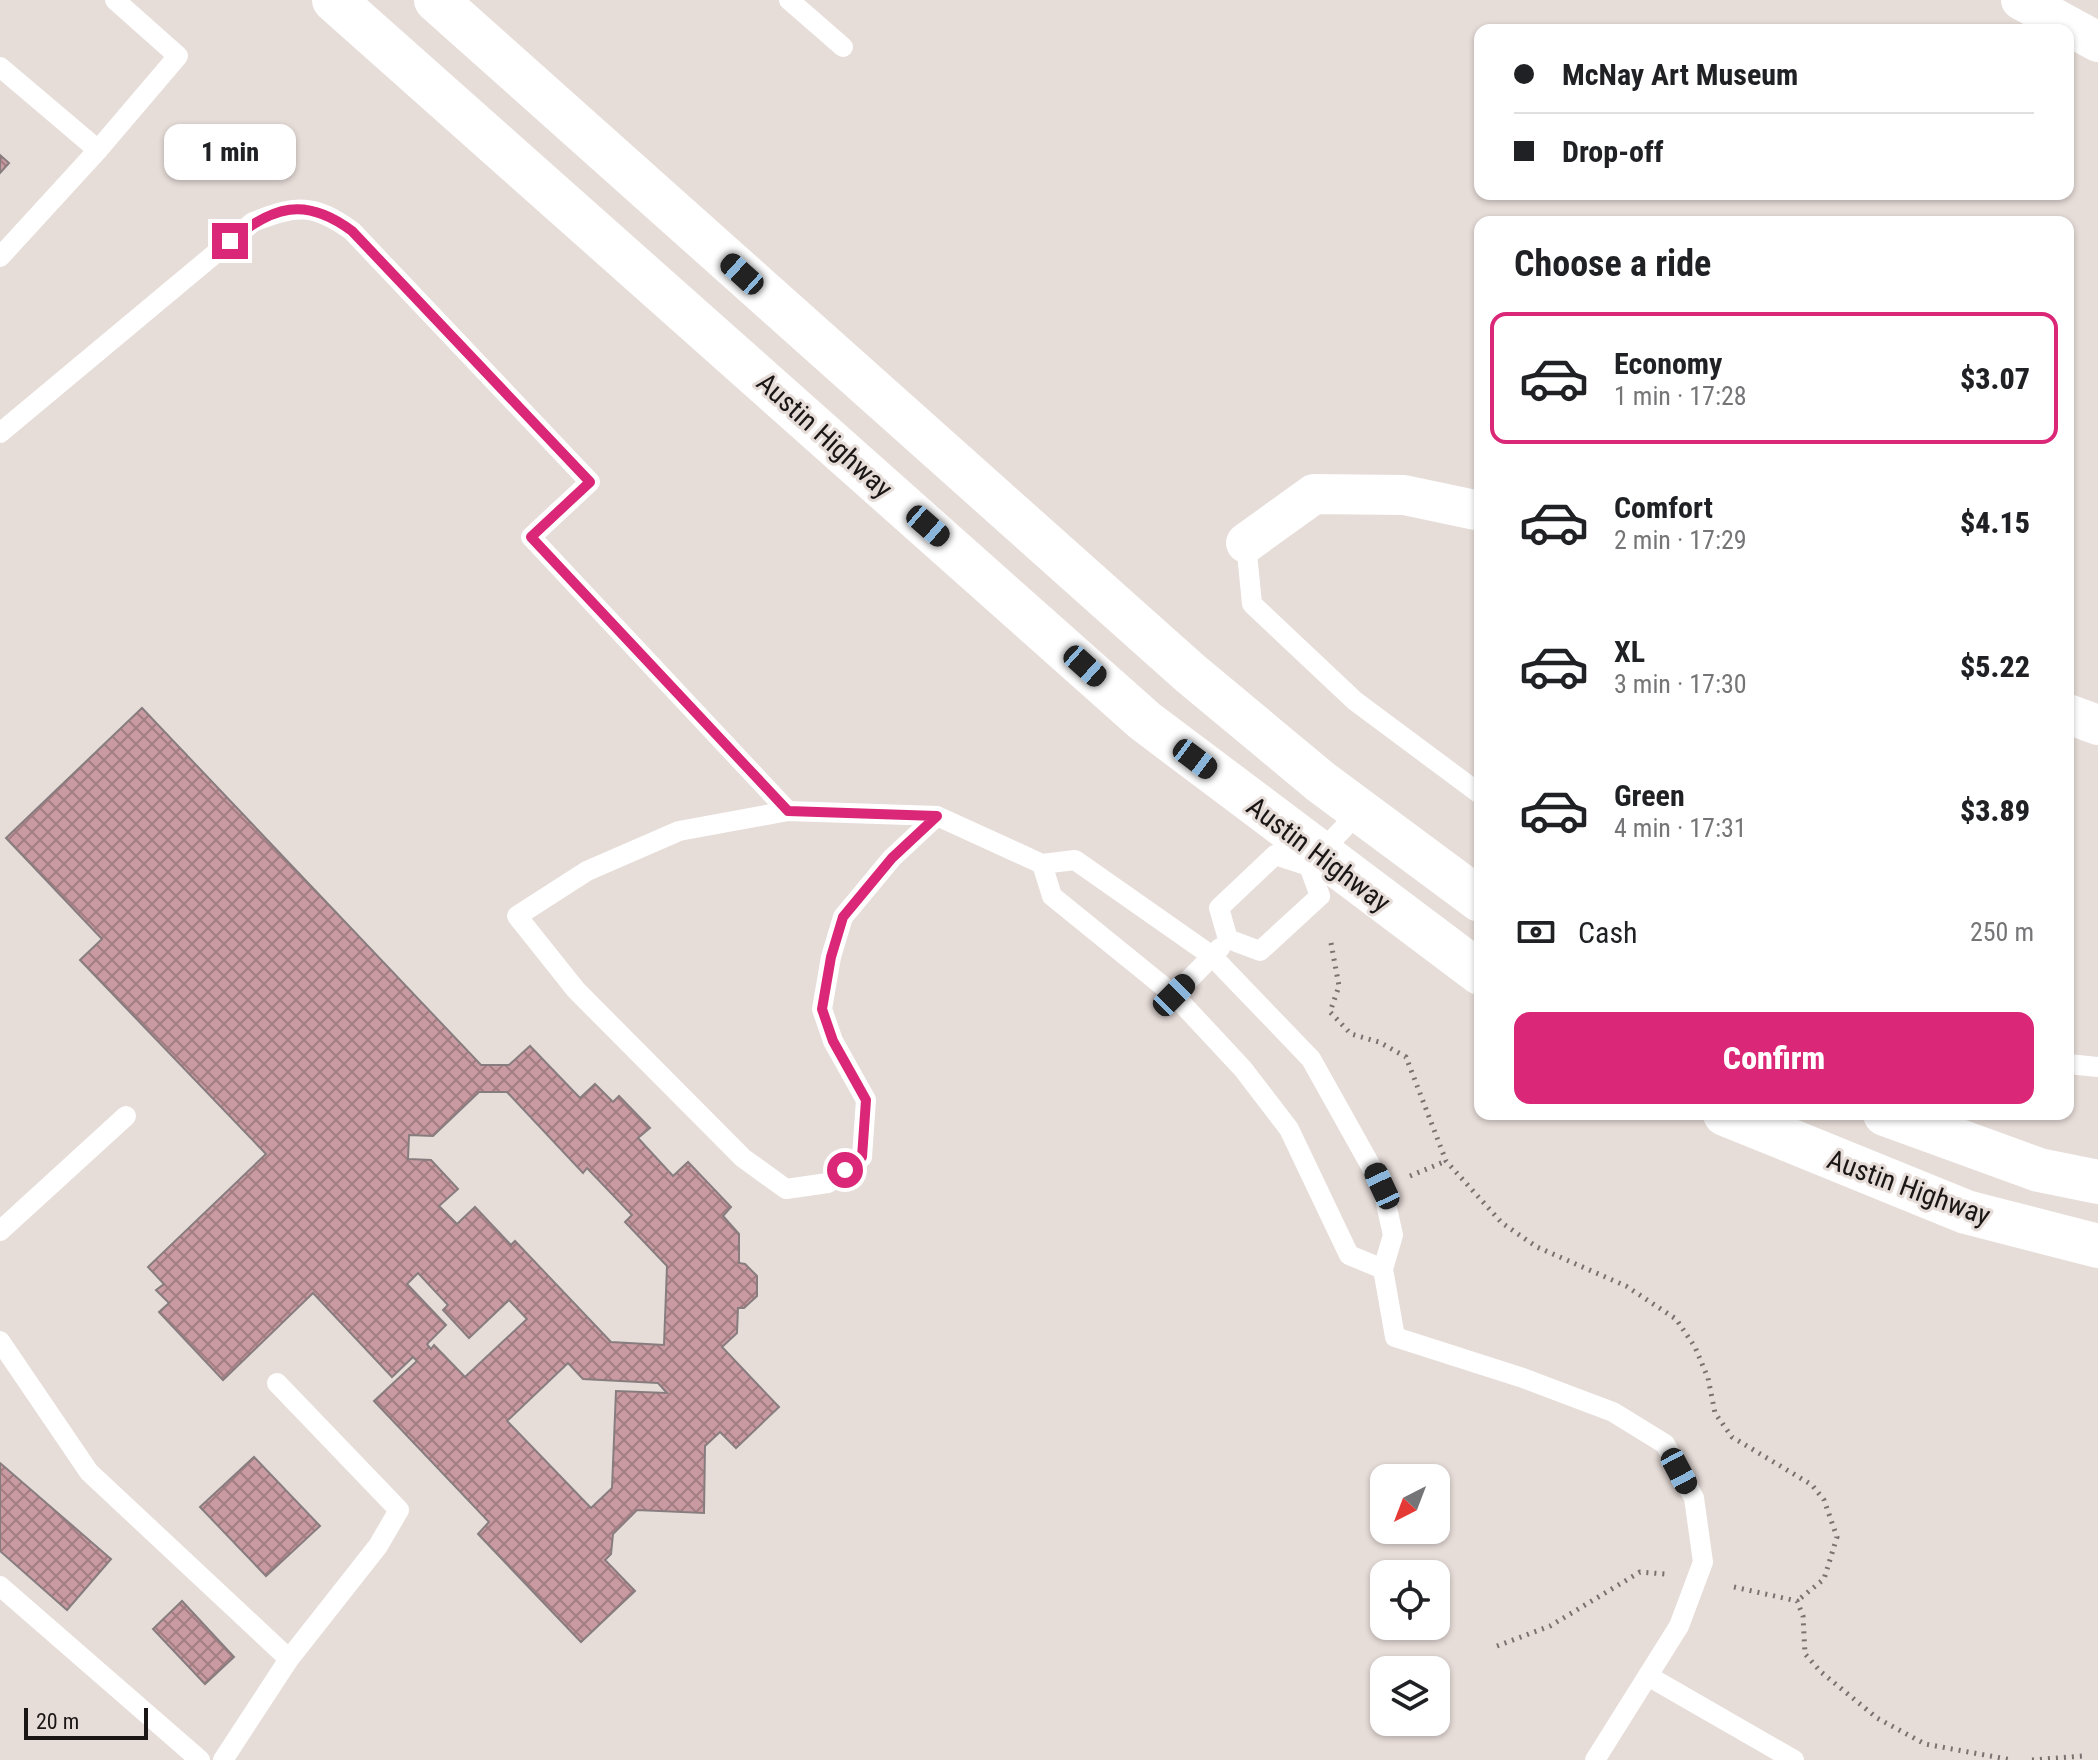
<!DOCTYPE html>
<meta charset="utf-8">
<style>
:root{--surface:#fff;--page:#f2f2f2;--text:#202124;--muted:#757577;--line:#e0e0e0;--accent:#db2777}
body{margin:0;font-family:"Roboto Condensed",sans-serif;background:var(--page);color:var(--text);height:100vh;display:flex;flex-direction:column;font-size:30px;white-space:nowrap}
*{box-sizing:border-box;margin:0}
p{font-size:26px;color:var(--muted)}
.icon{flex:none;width:44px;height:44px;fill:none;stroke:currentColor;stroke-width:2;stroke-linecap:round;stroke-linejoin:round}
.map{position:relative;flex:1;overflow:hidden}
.drawer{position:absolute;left:1474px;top:216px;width:600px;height:904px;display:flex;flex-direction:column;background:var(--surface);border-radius:16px;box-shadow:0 2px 6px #0004}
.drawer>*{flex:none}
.banner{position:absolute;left:1474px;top:24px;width:600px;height:176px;border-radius:16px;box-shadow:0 2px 6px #0004;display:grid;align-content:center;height:176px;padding:0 40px;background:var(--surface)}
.needle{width:52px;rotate:222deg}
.controls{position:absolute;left:1370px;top:1464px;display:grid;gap:16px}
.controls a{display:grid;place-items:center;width:80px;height:80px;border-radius:16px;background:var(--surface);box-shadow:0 2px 6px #0004;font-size:40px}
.scale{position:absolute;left:24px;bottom:20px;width:124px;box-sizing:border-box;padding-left:8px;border:4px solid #1a1615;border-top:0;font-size:22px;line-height:28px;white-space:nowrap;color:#1a1615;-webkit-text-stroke:6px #e6dcd8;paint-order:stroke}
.end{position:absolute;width:36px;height:36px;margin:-18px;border:10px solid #db2777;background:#fff;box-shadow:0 0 0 4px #fff}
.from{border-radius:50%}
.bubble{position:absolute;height:56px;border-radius:16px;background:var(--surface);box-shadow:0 2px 6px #0004;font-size:26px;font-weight:800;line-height:56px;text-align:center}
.car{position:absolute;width:24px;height:48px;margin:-24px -12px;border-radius:10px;box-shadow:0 0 6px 2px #0007;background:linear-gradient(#222 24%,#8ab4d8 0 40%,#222 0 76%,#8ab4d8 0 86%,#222 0)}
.banner b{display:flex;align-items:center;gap:28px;height:76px;font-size:30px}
.banner b+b{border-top:2px solid var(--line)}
.banner i{width:20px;height:20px;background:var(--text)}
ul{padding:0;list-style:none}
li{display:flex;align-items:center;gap:24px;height:132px;margin:0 16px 12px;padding:0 24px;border:4px solid transparent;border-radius:16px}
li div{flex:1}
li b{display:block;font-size:30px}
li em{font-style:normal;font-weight:800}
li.active{border-color:var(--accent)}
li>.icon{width:72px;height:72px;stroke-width:1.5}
h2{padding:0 40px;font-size:36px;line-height:96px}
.pay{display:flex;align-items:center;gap:20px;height:88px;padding:0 40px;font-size:30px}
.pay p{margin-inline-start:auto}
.action{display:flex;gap:16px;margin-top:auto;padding:16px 40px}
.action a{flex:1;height:92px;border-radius:16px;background:var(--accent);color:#fff;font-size:32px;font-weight:800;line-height:92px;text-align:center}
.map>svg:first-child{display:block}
</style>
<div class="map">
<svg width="2098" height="1760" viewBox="0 0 2098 1760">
<defs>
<pattern id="building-cross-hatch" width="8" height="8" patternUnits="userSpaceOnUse" patternTransform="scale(2)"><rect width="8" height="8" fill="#c99aa1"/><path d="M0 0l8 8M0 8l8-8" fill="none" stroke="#a27d82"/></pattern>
</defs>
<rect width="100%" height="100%" fill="#e6dcd8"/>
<g fill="url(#building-cross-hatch)" stroke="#877d7f" stroke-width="2" fill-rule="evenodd">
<polygon points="0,155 9,163 0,173"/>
<path d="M142 708 481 1065H509L530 1046 580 1098 595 1084 613 1102 619 1096 650 1128 638 1138 673 1176 688 1162 731 1207 723 1216 739 1234V1263L745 1264 757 1276V1296L744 1308H738L737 1333 722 1347 779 1407 736 1448 720 1432 705 1446 704 1513 637 1510 613 1534 611 1554 605 1560 635 1591 581 1642 478 1534 489 1522 374 1401 417 1361 413 1357 392 1377 313 1293 223 1380 159 1312 169 1303 156 1290 164 1284 148 1267 266 1154 80 960 102 939 6 838ZM479 1092H507L583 1173 587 1168 632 1215 625 1222 667 1266 664 1345 611 1342 515 1241 511 1245 475 1207 457 1224 439 1206 458 1189 431 1160 408 1159 409 1135 433 1136ZM418 1273 448 1305 443 1310 469 1338 509 1300 527 1319 465 1377 434 1345 431 1349 427 1344 446 1325 407 1284ZM568 1363 583 1379 658 1383 667 1393 616 1391 612 1488 591 1508 507 1421Z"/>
<polygon points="254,1457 320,1526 266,1576 200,1507"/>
<polygon points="0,1463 111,1559 67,1610 0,1551"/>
<polygon points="182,1601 234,1657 205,1684 153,1629"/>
</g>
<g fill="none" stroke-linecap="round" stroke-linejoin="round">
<g stroke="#797270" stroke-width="5" stroke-dasharray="2 6" stroke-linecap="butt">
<polyline points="1331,943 1339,986 1330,1012 1351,1034 1379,1042 1406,1057 1446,1161 1502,1223 1537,1247 1626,1286 1676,1319 1695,1347 1708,1378 1715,1413 1732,1437 1812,1485 1824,1500 1837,1537 1824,1579 1797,1601"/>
<polyline points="1410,1176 1446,1161"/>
<polyline points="1734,1587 1797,1601 1803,1616 1805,1654 1821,1672 1877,1718 1925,1744 2012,1760"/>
<polyline points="1497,1646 1550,1626 1640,1572 1665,1574"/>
<polyline points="2032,1760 2083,1756"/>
</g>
<g stroke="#fff" stroke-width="20">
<polyline points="789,0 843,47"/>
<polyline points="0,67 98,150 0,257"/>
<polyline points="98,150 178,56 115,0"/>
<path d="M0 433 253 222C297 205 313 203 352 231L590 482 531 537 788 811"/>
<polyline points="1246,543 1252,604 1355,701 1480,794"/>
<polyline points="937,816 892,858 843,917 831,957 822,1009 833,1041 866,1100 862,1157 828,1183 786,1189 743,1158 576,990 517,916 587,871 679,831 788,811 937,816 1042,864 1075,860 1212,956 1311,1059 1382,1186 1393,1235 1383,1269 1395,1337 1523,1378 1613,1412 1665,1444 1694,1498 1703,1562 1679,1626 1595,1760"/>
<polygon points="1275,855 1309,866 1320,896 1260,951 1228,939 1219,908"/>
<polyline points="1316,857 1359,812"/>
<polyline points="1042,864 1052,896 1174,995 1243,1069 1289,1129 1349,1255 1383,1269"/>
<polyline points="1174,995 1220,948"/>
<polyline points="2068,1064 2098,1067"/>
<polyline points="0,1231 126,1116"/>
<polyline points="0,1341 89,1472 289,1659"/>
<polyline points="0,1586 200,1760"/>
<polyline points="1648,1676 1794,1760"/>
<polyline points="223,1760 289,1659 378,1546 399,1510 277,1383"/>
</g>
<g stroke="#fff" stroke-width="40">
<polyline points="2021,0 2098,42"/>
<polyline points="1246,543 1314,494 1404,495 1480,511"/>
<polyline points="2068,714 2098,725"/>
</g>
<g stroke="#fff" stroke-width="44">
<polyline points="334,0 1145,721 1480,973"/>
<polyline points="436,0 1190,673 1321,782 1480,900"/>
<polyline points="1725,1114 1966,1212 2098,1246"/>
<polyline points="1885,1114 2039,1170 2098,1182"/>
</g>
</g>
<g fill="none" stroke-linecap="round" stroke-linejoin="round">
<path stroke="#db2777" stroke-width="10" d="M230 241C273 206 305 196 352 231L590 482 531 537 788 811 937 816 892 858 843 917 831 957 822 1009 833 1041 866 1100 862 1157 845 1170"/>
</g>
<g text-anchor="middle" stroke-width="6" stroke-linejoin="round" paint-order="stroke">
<g font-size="28" fill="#1a1615" stroke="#e6dcd8">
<text transform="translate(825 435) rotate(42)" y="10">Austin Highway</text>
<text transform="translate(1319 854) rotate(37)" y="10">Austin Highway</text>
<text transform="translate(1909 1187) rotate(20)" y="10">Austin Highway</text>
</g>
</g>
</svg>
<div class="controls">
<a><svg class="needle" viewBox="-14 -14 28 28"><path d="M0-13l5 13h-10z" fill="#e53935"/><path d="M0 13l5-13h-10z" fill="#757577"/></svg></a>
<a><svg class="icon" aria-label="locate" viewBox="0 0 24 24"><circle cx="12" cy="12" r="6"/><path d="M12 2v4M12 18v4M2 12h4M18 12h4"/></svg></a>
<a><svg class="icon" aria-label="layers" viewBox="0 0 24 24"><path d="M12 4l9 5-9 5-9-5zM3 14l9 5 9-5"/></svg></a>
</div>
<div class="scale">20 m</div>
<i class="end from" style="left:845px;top:1170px"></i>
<i class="end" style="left:230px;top:241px"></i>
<div class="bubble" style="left:164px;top:124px;width:132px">1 min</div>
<i class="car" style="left:742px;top:274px;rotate:312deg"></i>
<i class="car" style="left:928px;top:526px;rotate:131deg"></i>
<i class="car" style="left:1085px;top:666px;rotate:132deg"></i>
<i class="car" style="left:1195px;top:759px;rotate:127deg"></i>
<i class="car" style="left:1174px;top:995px;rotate:45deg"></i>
<i class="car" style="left:1382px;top:1186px;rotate:335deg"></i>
<i class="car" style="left:1679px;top:1471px;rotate:152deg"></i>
<div class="banner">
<b><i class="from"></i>McNay Art Museum</b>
<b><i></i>Drop-off</b>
</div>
<section class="drawer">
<h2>Choose a ride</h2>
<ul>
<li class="active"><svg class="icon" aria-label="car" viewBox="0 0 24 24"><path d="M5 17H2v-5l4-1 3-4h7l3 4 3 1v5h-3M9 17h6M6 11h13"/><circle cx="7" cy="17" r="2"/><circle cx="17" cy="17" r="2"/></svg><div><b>Economy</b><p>1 min · 17:28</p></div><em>$3.07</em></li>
<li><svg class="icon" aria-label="car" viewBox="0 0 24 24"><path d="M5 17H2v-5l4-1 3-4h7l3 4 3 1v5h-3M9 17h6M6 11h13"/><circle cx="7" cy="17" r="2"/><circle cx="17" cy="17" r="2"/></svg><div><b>Comfort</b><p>2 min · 17:29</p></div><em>$4.15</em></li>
<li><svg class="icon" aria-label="car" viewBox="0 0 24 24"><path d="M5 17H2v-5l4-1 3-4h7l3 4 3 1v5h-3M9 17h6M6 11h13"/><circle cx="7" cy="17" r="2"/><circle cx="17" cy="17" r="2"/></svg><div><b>XL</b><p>3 min · 17:30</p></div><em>$5.22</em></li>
<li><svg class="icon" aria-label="car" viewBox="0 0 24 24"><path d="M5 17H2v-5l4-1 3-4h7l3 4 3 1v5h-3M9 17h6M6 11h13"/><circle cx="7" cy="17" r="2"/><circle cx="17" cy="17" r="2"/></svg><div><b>Green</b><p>4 min · 17:31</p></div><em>$3.89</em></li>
</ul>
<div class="pay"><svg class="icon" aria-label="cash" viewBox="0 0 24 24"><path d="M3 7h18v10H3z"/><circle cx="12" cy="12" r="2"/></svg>Cash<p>250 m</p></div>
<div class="action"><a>Confirm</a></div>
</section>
</div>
